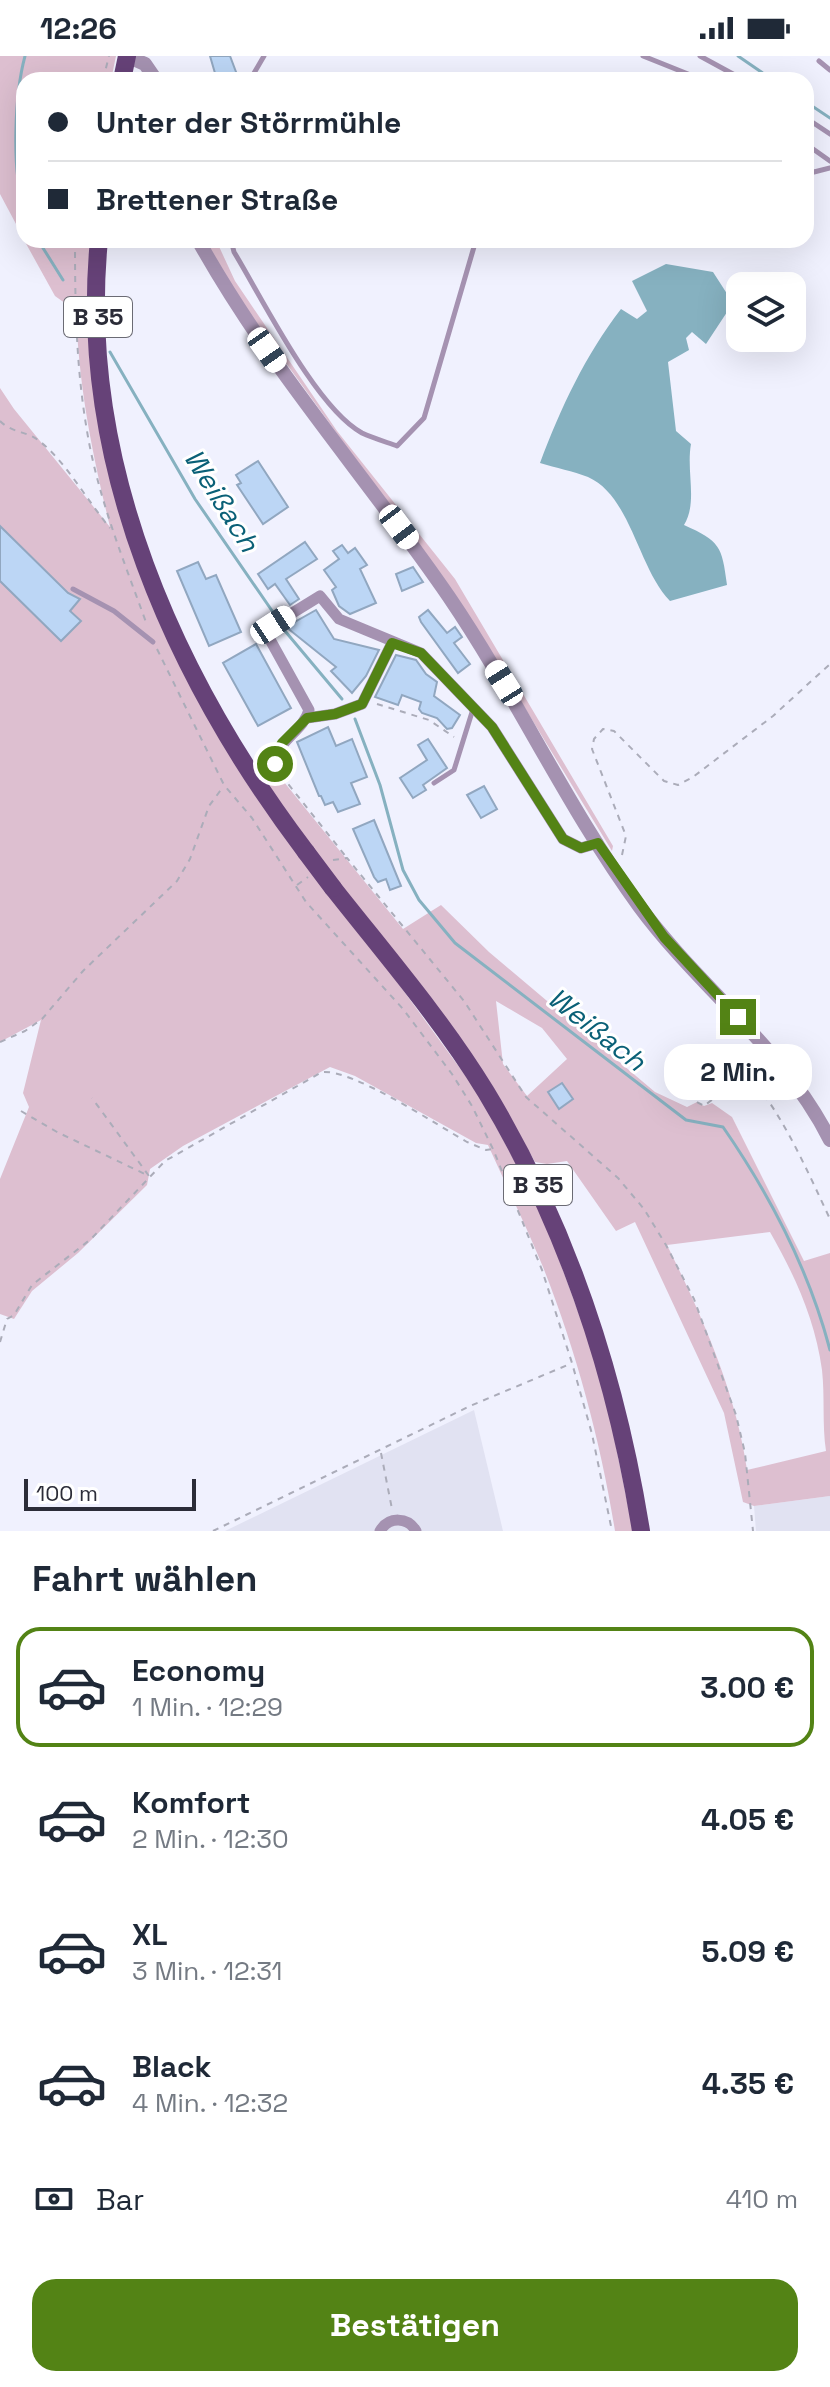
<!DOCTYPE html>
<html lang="de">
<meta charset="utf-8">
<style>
:root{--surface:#fff;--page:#f2f2f3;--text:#1f2937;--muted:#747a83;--line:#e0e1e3;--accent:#538315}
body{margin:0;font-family:"Space Grotesk",sans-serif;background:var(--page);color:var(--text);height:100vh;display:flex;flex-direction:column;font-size:30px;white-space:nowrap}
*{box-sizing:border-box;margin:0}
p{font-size:26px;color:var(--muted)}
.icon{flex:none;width:44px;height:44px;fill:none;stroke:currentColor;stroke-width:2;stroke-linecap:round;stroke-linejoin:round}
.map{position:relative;height:1475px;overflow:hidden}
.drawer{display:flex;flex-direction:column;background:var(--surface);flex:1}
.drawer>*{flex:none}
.banner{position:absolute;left:16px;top:16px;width:798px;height:176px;border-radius:24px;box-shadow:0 8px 32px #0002;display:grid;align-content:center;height:176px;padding:0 32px;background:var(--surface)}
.controls{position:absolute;left:726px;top:216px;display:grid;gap:16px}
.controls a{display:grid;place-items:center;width:80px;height:80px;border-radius:16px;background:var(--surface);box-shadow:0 8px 32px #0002;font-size:40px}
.scale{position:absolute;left:24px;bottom:20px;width:172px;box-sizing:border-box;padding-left:8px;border:4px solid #2b2c38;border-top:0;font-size:22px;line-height:28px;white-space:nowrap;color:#2b2c38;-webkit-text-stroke:6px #fff;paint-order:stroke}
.end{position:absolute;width:36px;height:36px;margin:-18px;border:10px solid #538315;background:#fff;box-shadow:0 0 0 4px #fff}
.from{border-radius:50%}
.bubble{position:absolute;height:56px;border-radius:24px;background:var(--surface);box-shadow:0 8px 32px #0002;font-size:26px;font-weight:800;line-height:56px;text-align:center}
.car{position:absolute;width:24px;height:48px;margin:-24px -12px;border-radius:10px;box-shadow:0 0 6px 2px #0007;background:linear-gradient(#fff 24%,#345 0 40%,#fff 0 76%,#345 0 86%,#fff 0)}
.banner b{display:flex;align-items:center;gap:28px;height:76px;font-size:30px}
.banner b+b{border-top:2px solid var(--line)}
.banner i{width:20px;height:20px;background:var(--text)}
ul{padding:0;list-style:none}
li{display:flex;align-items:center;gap:24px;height:120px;margin:0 16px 12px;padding:0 16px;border:4px solid transparent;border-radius:24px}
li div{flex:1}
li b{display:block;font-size:30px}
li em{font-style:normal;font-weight:800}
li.active{border-color:var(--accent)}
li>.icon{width:72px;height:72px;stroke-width:1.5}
h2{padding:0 32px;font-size:36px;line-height:96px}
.pay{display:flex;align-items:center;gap:20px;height:88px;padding:0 32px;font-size:30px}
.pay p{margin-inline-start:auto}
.action{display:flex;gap:16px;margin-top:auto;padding:16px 32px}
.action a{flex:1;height:92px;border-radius:24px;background:var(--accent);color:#fff;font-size:32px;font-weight:800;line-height:92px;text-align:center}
.status{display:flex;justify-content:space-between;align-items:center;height:56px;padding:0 40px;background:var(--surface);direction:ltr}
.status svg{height:22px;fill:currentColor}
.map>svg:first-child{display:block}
</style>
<div class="status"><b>12:26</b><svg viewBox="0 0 49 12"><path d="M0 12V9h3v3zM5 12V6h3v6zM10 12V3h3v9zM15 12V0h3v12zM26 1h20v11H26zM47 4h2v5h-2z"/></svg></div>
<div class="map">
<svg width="830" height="1475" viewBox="0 0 830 1475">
<rect width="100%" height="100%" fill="#f0f1fe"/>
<g fill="#e1e2f2">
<polygon points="474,1354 503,1475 225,1475"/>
<polygon points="830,1440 830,1475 756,1475 754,1450"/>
</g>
<g fill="#ddbfd0" fill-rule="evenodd">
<polygon points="0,0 116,0 111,24 24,24 24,183 0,138"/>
<path d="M24 184H90C84 282 101 378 124 473L135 475 147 519 254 712 275 708 284 726 403 873 441 849 489 896 655 1036 687 1051 697 1046 704 1050 712 1047 732 1061 804 1205 830 1197V1440L754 1450 743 1446 724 1357 635 1166 616 1175 567 1105 547 1108 535 1106 493 1031 434 946 376 897 478 1037 541 1154 602 1321 633 1475H615C601 1387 576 1294 543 1211 526 1170 506 1129 488 1089L476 1087 355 1020 330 1011 183 1090 150 1113 147 1129 78 1197 32 1235 14 1263 0 1258V1123L29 1051 23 1037 41 964 0 986V332L14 353 110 471C92 396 79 333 76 255L55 240ZM496 945 542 972 567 1003 527 1040 503 1008ZM770 1176C795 1220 815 1263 822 1314 825 1341 822 1368 826 1395L747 1414C736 1336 702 1260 667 1189Z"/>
<polygon points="204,184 216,184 235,225 337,375 455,523 613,790 612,795 467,557 241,245"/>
</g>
<path fill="#86b1c0" d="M666 208 713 216 733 247 706 288 692 276 686 282 689 294 668 306 676 375 691 388C686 416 698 446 684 469 720 485 722 490 727 529L670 545C638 512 631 440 588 421 573 415 556 412 540 407 561 351 585 300 621 253L637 263 647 255 632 225Z"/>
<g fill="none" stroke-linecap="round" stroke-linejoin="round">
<g stroke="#86b1c0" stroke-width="3">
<polyline points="738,0 773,24"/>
<polyline points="806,46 830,62"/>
<path d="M24 149C11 114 15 37 25 0"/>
<polyline points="38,184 63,224"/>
<polyline points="78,246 88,266"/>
<polyline points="110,296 195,443 277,562"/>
<polyline points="280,569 342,643"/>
<path d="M355 663 380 729 403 814 419 844 455 887 686 1064 723 1071C770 1139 809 1214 830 1294"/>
</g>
</g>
<g fill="#bcd6f5" stroke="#91a7c0" stroke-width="2">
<polygon points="210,0 230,0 239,24 217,24"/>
<polygon points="258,405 288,451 263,468 237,429 241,427 236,419"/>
<polygon points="0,470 68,537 80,543 70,555 81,565 61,585 0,525"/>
<polygon points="305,486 317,503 286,523 299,543 290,549 275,528 268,533 258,518"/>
<polygon points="342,489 348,497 355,492 367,509 360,513 376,547 350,558 339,550 332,534 336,531 324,514 339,503 333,495"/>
<polygon points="198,506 206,523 216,519 241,576 209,590 177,515"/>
<polygon points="413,511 423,526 402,535 396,518"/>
<polygon points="316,554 334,583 379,594 366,620 352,637 331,615 336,611 286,571"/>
<polygon points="428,554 447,577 455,571 462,581 454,587 470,608 458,617 421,566 419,561"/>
<polygon points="256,588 291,652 258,670 223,607"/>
<polygon points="396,599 416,604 426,618 437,626 434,640 460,659 452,672 447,673 437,662 422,657 419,653 421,646 402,639 398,649 375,641"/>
<polygon points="328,671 336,690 352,683 367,721 351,727 360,748 338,756 333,746 325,749 321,740 319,740 297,686"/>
<polygon points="428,683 447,712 423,729 426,734 413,742 400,722 427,704 418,689"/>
<polygon points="484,730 497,753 481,762 467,739"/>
<polygon points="374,764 401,830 390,834 386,823 378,826 374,821 353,773"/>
<polygon points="562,1027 573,1043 559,1053 548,1036"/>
</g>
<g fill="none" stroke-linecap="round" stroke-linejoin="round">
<g stroke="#abacb9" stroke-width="2" stroke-dasharray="6 6" stroke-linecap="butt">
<polyline points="103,24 109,0"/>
<path d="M75 184C75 248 76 311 87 375 98 442 124 505 147 569"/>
<path d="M0 365C12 377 26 375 38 384 65 404 88 446 110 472"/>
<polyline points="157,593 224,729 252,762 306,846 403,953 452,1018 472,1050 493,1093 542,1214 572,1307 592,1378 612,1475"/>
<polyline points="377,648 429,664 454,681"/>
<polyline points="281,719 347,802"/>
<polyline points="622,799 626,780 592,693 594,683 603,673 614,675 664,725 678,729 693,721 773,660 830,608"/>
<polyline points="333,804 347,802 464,945 526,1041 618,1122 644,1153 666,1189 694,1243 736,1359 745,1397 753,1475"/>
<polyline points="297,829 308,821"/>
<polyline points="0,986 25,975 42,963 83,915 177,825 190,803 209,750 223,731"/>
<path d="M707 1014 716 1026 718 1039 704 1050 697 1046V1024L714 1004 727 1002C770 1026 808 1117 830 1163"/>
<polyline points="21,1055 57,1076 149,1120 92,1042"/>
<path d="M0 1286 7 1263 14 1259 32 1229 91 1183 165 1105 322 1016C353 1013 437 1069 467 1086L486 1094 492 1093"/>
<polyline points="381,1397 392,1453"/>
<polyline points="213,1475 470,1350 570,1308"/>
</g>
<g stroke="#a592b1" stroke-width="5">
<polyline points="643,0 703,24"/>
<polyline points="700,0 744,24"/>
<polyline points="819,5 830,14"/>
<polyline points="250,24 264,0"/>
<polyline points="806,62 830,78"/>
<polyline points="806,88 830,105"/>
<polyline points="806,110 814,116 830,112"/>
<path d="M231 184 234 196C262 242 316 352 362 377 373 382 386 386 397 390L424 362 476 184"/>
<polyline points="73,533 114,555 153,586"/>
<polyline points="434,727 454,714 473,653"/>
</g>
<g stroke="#a592b1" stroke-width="11">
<polyline points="307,662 335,658 362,648 392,587"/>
<path d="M275 708C277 683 303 676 309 654L268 580V572L320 540 339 563 421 597 492 671 563 783 581 792 598 787"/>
<path d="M380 1475C389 1460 408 1461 416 1475"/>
</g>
<g stroke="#a592b1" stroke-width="14">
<polyline points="127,0 145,8 156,24"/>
<path d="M198 184C269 312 366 420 449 541 517 641 568 753 639 850 700 933 784 992 830 1084"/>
</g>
<g stroke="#664278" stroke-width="18">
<polyline points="122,24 127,0"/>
<path d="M99 184C77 407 175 623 306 796"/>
<path d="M333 832C385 898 442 964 486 1036 568 1172 616 1319 641 1475"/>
</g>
<polyline stroke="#664278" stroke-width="18" points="306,796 333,832"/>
</g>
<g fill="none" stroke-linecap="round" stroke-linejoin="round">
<polyline stroke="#538315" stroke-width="10" points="275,708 276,697 282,687 307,662 335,658 362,648 392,587 421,597 492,671 563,783 581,792 598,787 664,881 738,961"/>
</g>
<g text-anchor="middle" stroke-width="6" stroke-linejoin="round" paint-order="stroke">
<g fill="#fff" stroke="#6b6b74" stroke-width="2">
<rect x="64" y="241" width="68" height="40" rx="6"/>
<rect x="504" y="1109" width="68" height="40" rx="6"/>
</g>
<g font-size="24" font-weight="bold" fill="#2b2c38">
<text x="98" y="269">B 35</text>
<text x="538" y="1137">B 35</text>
</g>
<g font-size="28" font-style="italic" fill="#0a6077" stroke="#fff">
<text transform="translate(222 444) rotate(58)" y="10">Weißach</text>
<text transform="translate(597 973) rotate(38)" y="10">Weißach</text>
</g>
</g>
</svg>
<div class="controls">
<a><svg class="icon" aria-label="layers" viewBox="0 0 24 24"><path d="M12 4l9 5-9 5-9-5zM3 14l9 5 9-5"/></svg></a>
</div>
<div class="scale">100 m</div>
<i class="end from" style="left:275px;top:708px"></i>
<i class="end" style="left:738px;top:961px"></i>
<div class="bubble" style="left:664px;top:988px;width:148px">2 Min.</div>
<i class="car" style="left:267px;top:294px;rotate:145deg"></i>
<i class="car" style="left:399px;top:471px;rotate:143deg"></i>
<i class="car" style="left:273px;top:569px;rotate:57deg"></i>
<i class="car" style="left:504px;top:627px;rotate:328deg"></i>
<div class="banner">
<b><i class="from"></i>Unter der Störrmühle</b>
<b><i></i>Brettener Straße</b>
</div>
</div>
<section class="drawer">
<h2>Fahrt wählen</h2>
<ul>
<li class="active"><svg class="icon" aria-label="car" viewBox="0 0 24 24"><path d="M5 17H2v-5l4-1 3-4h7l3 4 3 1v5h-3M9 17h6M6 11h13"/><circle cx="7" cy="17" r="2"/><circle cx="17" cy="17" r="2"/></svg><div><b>Economy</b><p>1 Min. · 12:29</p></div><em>3.00 €</em></li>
<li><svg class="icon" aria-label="car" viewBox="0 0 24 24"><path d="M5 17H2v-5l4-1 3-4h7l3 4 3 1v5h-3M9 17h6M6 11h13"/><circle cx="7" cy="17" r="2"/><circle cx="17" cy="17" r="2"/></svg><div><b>Komfort</b><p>2 Min. · 12:30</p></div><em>4.05 €</em></li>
<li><svg class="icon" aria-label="car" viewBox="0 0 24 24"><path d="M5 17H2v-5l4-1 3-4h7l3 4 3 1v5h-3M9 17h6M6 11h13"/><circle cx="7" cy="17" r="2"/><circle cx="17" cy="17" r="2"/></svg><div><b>XL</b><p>3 Min. · 12:31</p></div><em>5.09 €</em></li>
<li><svg class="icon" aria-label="car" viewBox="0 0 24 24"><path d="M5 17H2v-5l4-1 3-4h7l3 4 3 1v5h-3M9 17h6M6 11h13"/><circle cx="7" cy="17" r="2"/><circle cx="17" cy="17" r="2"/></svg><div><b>Black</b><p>4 Min. · 12:32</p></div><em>4.35 €</em></li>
</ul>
<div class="pay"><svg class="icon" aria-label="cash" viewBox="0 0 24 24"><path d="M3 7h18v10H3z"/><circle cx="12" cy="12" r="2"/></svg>Bar<p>410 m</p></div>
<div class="action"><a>Bestätigen</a></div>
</section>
